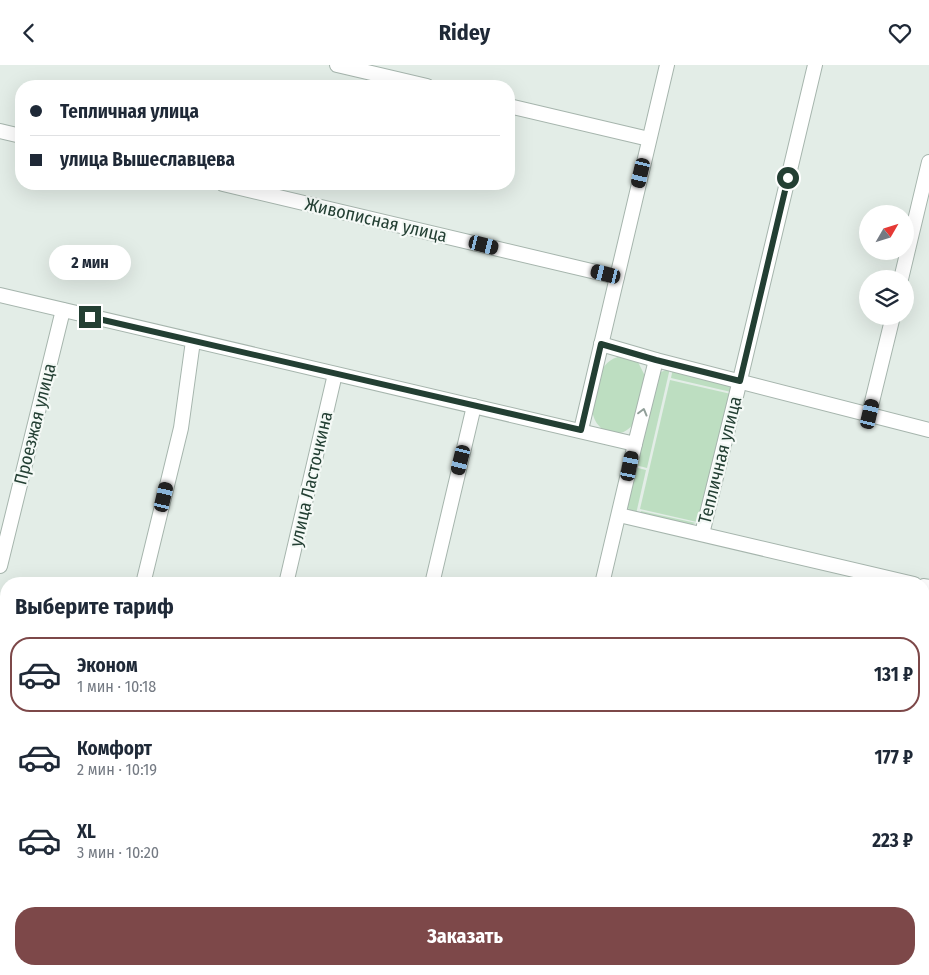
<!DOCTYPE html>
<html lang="ru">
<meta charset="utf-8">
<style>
:root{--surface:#fff;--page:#f6f6f7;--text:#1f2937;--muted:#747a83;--line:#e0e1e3;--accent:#7d4849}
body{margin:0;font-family:"Fira Sans Condensed",sans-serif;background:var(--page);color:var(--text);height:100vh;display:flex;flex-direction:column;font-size:19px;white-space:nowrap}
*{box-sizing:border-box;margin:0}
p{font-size:16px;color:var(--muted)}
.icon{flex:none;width:28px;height:28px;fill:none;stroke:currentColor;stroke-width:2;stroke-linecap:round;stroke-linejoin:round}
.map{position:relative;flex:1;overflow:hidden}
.side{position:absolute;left:0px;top:512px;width:930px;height:398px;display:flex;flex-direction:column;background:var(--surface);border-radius:20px 20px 0 0;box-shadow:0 5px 20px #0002}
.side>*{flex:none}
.top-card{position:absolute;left:15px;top:15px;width:500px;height:110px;border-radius:20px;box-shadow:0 5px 20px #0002;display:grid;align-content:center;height:110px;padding:0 15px;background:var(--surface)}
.needle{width:32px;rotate:51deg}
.fabs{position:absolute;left:859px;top:140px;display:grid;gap:10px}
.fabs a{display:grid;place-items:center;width:55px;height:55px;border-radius:50%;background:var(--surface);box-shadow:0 5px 20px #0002;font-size:25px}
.end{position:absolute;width:22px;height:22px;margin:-11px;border:6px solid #233f33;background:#fff;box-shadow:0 0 0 2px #fff}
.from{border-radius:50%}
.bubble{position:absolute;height:35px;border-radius:18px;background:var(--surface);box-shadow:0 5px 20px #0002;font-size:16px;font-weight:700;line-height:35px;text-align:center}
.car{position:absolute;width:15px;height:30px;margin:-15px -8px;border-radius:6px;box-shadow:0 0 4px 1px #0007;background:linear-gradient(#222 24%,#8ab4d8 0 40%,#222 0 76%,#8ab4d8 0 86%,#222 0)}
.top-card b{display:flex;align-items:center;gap:18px;height:48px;font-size:19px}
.top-card b+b{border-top:1px solid var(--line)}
.top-card i{width:12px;height:12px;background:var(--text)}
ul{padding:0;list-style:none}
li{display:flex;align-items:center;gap:15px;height:75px;margin:0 10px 8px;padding:0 5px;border:2px solid transparent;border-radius:20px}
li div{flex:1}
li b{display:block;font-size:19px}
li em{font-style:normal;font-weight:700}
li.current{border-color:var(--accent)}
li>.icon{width:45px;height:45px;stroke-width:1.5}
h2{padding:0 15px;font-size:22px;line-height:60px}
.primary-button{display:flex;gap:10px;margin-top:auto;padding:10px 15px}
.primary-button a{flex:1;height:58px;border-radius:20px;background:var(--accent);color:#fff;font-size:20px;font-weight:700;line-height:58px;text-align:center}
header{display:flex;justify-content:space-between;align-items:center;height:65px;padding:0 15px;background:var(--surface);font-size:22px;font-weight:700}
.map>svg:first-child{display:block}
</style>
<header><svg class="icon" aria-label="back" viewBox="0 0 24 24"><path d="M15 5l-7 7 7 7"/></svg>Ridey<svg class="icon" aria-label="heart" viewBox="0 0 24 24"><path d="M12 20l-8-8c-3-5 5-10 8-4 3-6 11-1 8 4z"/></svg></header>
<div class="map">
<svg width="929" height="910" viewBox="0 0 929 910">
<rect width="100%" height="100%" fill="#e3ede7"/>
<polygon fill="#d2ddd6" points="278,904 505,904 503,910 305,910"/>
<g fill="#bddec1">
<path d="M622 291 638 297 645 311 635 356C622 379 593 368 592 343 597 322 597 295 622 291Z"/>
<polygon points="670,303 647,403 635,400 659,308"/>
<polygon points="673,303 730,320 731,327 671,313"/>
<polygon points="670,315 731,329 697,457 640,444"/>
<polygon points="634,402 646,405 636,449 631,447 627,442"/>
<polygon points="641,446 696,458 689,460 640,450"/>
<polygon points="447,904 505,904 503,910 473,910"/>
</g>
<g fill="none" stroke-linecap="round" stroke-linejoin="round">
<g stroke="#a6b5ad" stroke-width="16">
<g id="minor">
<polyline points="337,0 427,21"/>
<polyline points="509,41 649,74"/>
<polyline points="0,66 21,71"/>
<polyline points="223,119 617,212"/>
<polyline points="901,214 929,97"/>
<polyline points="0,230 635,379"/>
<polyline points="601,279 656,295 929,365"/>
<polyline points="869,349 893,251"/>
<polyline points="581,365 667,0"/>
<polyline points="619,450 914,519"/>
<polyline points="702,469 740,315 815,0"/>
<polyline points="0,501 63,245"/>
<polyline points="143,519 181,363 193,276"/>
<polyline points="286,519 335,309"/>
<polyline points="432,519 474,341"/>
<polyline points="602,519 635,379 656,295"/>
<polyline points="924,521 929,522"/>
<polyline points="924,663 929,665"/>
<polyline points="0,744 6,745"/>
<polyline points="924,810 929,811"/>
<polyline points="707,904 734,910"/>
<polyline points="49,910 50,904"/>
<polyline points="192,910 194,904"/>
<polyline points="272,910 274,904"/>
<polyline points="374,910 376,904"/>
<polyline points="393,910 395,904"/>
<polyline points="508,910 510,904"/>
</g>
</g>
<use href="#minor" stroke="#fff" stroke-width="14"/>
</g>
<defs><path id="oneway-chevron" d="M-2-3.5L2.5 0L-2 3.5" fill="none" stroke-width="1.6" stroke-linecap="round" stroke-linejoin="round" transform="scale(1.25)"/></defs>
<use stroke="#919f99" href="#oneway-chevron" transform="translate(643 347) rotate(-75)"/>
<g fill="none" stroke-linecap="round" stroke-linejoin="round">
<polyline stroke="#233f33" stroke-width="6" points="90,252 581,365 601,279 656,295 740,316 788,113"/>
</g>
<g text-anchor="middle" stroke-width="4.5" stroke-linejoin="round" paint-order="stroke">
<g font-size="18" fill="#233f33" stroke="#f4f9f6">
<text transform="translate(376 155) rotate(13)" y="6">Живописная улица</text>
<text transform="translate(35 359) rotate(-76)" y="6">Проезжая улица</text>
<text transform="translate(720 395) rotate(-76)" y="6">Тепличная улица</text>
<text transform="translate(311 414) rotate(-77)" y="6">улица Ласточкина</text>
</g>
</g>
</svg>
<div class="fabs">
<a><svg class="needle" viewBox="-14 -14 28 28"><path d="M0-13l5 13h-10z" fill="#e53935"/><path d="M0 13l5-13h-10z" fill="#747a83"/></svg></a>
<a><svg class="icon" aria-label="layers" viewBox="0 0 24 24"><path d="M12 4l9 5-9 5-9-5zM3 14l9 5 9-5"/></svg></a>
</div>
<i class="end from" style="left:788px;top:113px"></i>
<i class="end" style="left:90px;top:252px"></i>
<div class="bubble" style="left:49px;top:180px;width:82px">2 мин</div>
<i class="car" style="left:641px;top:108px;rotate:193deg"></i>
<i class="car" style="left:484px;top:180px;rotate:104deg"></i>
<i class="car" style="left:606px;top:209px;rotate:284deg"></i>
<i class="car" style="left:870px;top:349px;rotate:13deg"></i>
<i class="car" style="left:461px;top:395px;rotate:194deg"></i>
<i class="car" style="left:630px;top:401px;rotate:11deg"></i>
<i class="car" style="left:164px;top:432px;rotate:13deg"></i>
<div class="top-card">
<b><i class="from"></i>Тепличная улица</b>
<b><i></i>улица Вышеславцева</b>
</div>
<section class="side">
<h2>Выберите тариф</h2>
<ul>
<li class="current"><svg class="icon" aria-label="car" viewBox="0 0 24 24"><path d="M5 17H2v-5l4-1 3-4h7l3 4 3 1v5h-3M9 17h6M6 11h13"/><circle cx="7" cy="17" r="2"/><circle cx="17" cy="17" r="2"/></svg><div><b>Эконом</b><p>1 мин · 10:18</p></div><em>131 ₽</em></li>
<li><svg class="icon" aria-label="car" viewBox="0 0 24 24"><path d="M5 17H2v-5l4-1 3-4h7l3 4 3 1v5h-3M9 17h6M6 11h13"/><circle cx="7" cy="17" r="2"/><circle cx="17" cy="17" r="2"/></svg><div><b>Комфорт</b><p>2 мин · 10:19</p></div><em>177 ₽</em></li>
<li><svg class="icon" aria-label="car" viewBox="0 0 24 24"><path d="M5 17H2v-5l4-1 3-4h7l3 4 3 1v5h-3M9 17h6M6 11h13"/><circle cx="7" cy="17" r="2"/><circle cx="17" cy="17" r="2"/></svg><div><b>XL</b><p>3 мин · 10:20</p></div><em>223 ₽</em></li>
</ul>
<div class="primary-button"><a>Заказать</a></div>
</section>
</div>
